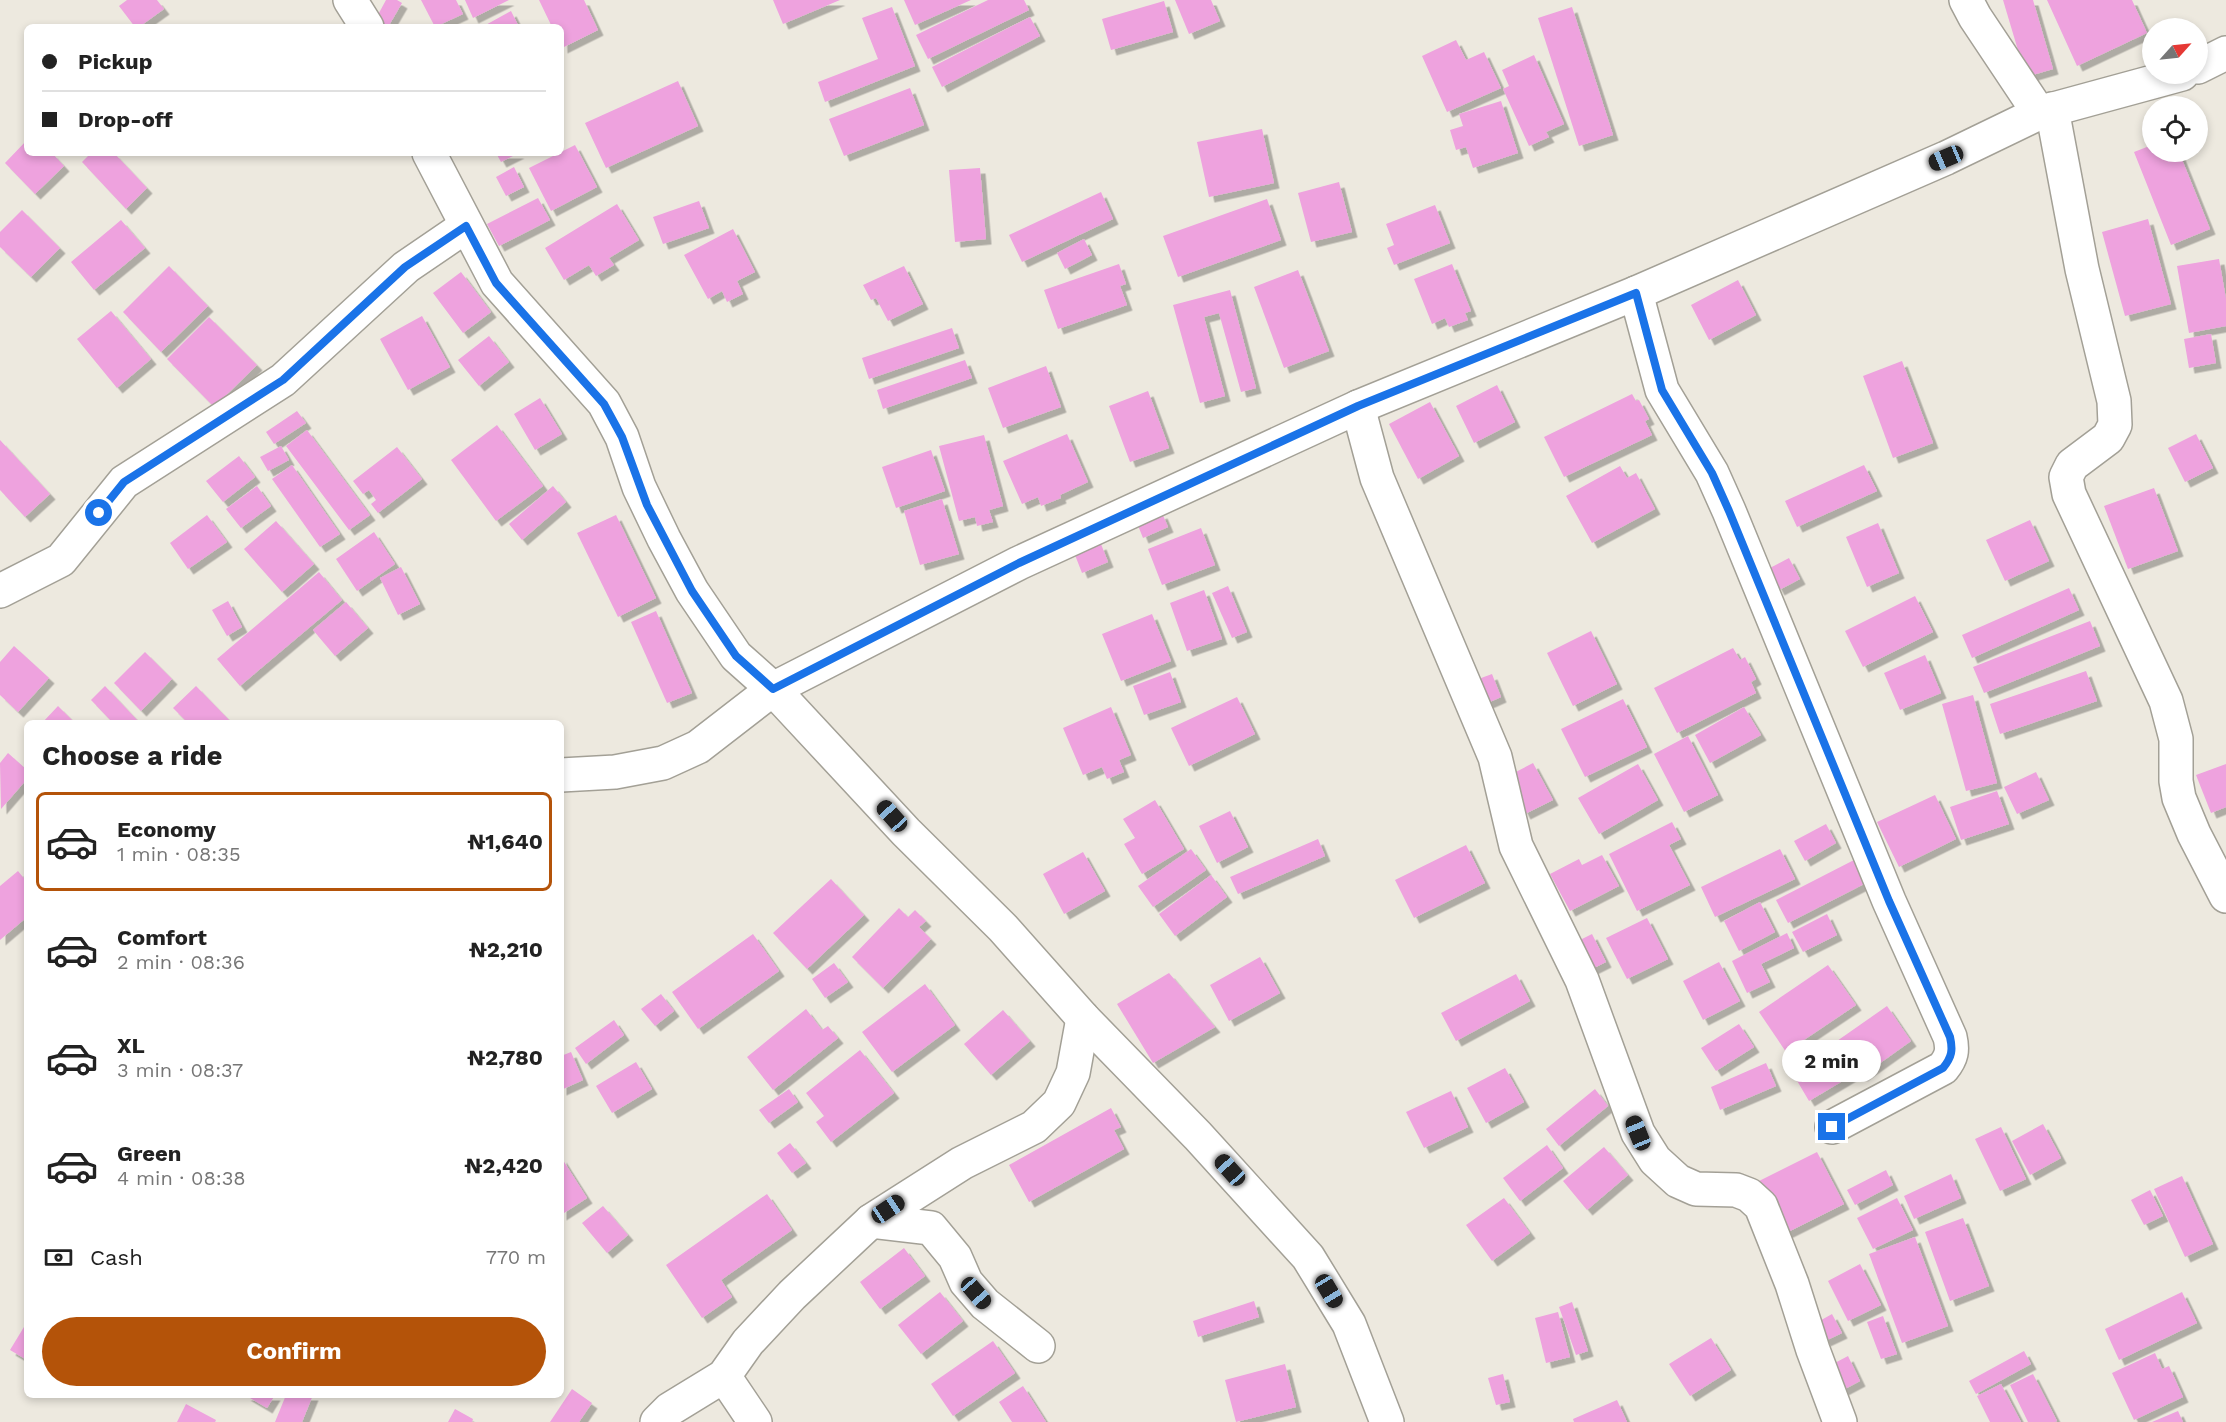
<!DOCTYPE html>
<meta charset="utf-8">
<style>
:root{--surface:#fff;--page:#f6f6f6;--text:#222;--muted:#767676;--line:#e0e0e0;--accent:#b45309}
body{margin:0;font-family:"Work Sans",sans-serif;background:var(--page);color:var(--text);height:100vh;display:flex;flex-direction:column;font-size:22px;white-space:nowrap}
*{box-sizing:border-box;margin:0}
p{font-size:20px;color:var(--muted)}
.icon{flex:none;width:33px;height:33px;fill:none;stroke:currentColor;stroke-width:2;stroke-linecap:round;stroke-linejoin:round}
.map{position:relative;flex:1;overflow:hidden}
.drawer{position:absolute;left:24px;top:720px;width:540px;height:678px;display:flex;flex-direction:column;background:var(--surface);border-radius:9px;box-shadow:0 3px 9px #0003}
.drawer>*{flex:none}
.hud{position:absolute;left:24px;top:24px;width:540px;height:132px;border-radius:9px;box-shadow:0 3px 9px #0003;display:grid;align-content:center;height:132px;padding:0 18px;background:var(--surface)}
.needle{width:39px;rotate:63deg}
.fabs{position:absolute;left:2142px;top:18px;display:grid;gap:12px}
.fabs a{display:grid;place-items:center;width:66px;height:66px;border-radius:50%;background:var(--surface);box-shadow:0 3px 9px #0003;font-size:30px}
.end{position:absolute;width:27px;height:27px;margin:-14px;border:8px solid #1a73e8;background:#fff;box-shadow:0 0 0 3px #fff}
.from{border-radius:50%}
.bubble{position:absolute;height:42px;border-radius:21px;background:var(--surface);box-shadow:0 3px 9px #0003;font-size:20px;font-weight:700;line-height:42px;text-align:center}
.car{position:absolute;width:18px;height:36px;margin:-18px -9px;border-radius:8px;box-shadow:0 0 4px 2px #0007;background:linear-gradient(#222 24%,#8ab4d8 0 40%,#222 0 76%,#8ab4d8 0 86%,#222 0)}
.hud b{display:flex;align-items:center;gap:21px;height:57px;font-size:22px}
.hud b+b{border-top:2px solid var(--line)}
.hud i{width:15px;height:15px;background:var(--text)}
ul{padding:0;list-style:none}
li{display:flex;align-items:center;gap:18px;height:99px;margin:0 12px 9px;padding:0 6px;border:3px solid transparent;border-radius:9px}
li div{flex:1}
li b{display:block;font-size:22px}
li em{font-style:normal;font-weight:700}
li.selected{border-color:var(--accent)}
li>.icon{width:54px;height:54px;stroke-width:1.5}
h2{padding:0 18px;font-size:27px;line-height:72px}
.pay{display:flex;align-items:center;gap:15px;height:66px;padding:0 18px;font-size:22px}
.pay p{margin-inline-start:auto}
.button{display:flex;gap:12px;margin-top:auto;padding:12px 18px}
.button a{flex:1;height:69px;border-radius:36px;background:var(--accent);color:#fff;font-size:24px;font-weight:700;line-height:69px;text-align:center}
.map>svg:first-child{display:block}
</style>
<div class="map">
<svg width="2226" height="1422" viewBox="0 0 2226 1422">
<defs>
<filter id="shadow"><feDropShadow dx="5.5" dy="5.5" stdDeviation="0" flood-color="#0004"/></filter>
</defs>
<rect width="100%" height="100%" fill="#ede9df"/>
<g fill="#eea2de" filter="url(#shadow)">
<polygon points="127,0 157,0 164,9 139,27 135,27 119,6"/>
<polygon points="386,0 397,0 402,3 388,27 379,27 373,24"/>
<polygon points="421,0 456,0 463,14 435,27"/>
<polygon points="465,0 509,0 473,18"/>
<polygon points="539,0 584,0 598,30 562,48 561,27 552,27"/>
<polygon points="773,0 840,0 783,24"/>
<polygon points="904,0 971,0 915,25"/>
<polygon points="988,0 1024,0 1029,10 928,59 916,35"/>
<polygon points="1175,0 1211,0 1220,21 1189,34"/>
<polygon points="2003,0 2033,0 2053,69 2026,77"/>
<polygon points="2047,0 2132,0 2147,33 2077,66"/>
<polygon points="1164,1 1173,32 1111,50 1102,19"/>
<polygon points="892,7 915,66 825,102 818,82 878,59 862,18"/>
<polygon points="1572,7 1613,135 1579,146 1538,18"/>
<polygon points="511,11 519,27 482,27"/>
<polygon points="1030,17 1040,36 942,87 932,67"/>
<polygon points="1456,40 1466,60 1484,52 1501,88 1447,112 1422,56"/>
<polygon points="1534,55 1564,124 1546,132 1549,137 1529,146 1503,89 1509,86 1502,70"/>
<polygon points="678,81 698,126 606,168 585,123"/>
<polygon points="910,88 924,125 844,156 829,119"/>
<polygon points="1501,101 1518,153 1473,168 1466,147 1456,150 1450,130 1463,126 1459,114"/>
<polygon points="1262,129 1274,183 1209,197 1197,142"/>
<polygon points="27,140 27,153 52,153 64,166 35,194 5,163"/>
<polygon points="575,145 597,187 551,211 529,168"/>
<polygon points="2152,145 2152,152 2179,152 2210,229 2171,245 2134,152"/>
<polygon points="91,153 114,153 147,188 126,209 82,162"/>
<polygon points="496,153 519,153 501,162"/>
<polygon points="514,167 524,187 506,196 496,177"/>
<polygon points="980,168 986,239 955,242 949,170"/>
<polygon points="1339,182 1352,232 1311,242 1298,193"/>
<polygon points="1101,192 1113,219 1022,262 1009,235"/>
<polygon points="538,198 550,220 499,246 487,224"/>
<polygon points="1267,199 1281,240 1178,277 1163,236"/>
<polygon points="699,201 709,228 663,244 653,217"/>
<polygon points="617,204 639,240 609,258 614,265 596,276 589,265 564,280 545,248"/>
<polygon points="1435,205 1450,243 1394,265 1387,248 1394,245 1386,224"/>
<polygon points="22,210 60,248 31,277 0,247 0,232"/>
<polygon points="2148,219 2171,304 2125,316 2102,232"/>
<polygon points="121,220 145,248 94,290 71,262"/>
<polygon points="733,229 755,272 737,281 743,294 727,302 722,291 708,299 684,255"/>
<polygon points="1084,239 1092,255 1065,269 1057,253"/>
<polygon points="2219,259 2226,299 2226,326 2189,333 2177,266"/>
<polygon points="1119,264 1126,284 1120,286 1127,305 1058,329 1044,290"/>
<polygon points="1452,264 1471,311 1465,313 1468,320 1449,327 1445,318 1432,324 1414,279"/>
<polygon points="169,266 208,306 161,352 123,312"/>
<polygon points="904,266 923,304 888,321 876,298 871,300 863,285"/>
<polygon points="1298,270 1329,351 1284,368 1254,287"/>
<polygon points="461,272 491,312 463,333 433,293"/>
<polygon points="1738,280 1756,315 1709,340 1691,305"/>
<polygon points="1230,290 1256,388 1241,392 1219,313 1204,317 1225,396 1200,403 1173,305"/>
<polygon points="111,311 151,359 117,388 77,339"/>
<polygon points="422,316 450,367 408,390 380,339"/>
<polygon points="209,317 257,365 214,407 167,359"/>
<polygon points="952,328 959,348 869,379 862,358"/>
<polygon points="2211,334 2216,363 2189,368 2184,339"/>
<polygon points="489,336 509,362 479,386 458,360"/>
<polygon points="965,360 972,378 883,409 877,390"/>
<polygon points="1902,361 1933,443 1893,458 1863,376"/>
<polygon points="1046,366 1061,407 1003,428 988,388"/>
<polygon points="1497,385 1515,422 1474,443 1456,406"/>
<polygon points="1148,391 1169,448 1130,462 1109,406"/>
<polygon points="1632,394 1636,401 1639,400 1649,419 1645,421 1652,435 1564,477 1544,437"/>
<polygon points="540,398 562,434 535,450 514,414"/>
<polygon points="1430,402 1459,456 1418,479 1389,424"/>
<polygon points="297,411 306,423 274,444 266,432"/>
<polygon points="497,425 543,486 496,521 451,460"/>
<polygon points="307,430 370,515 349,530 286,446"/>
<polygon points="1067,434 1088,482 1060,495 1061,498 1041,506 1038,497 1022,504 1003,461"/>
<polygon points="2196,434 2213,468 2185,482 2168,448"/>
<polygon points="984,435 1003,506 989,510 993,522 977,526 975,517 959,521 939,446"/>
<polygon points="0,440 50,494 25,517 0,490"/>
<polygon points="281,446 289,460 268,471 260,457"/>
<polygon points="397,447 422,479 378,513 371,504 376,500 369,490 363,494 353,481"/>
<polygon points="931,450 945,491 896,508 882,467"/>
<polygon points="239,456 255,477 223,502 206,481"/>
<polygon points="292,465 340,534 320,547 272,479"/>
<polygon points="1864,465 1877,491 1797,527 1785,501"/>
<polygon points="1620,466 1627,478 1636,473 1655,509 1592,543 1566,496"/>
<polygon points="257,486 271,506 241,528 226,509"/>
<polygon points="553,486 566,502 522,540 509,524"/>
<polygon points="2154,488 2178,551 2128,569 2104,506"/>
<polygon points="942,499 959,554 920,565 904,511"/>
<polygon points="1162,513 1168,527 1143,538 1137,523"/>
<polygon points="207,515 227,542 188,569 170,543"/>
<polygon points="616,515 656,598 618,617 577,533"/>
<polygon points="2030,520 2049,561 2005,581 1986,540"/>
<polygon points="276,521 314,564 282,592 244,549"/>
<polygon points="1878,523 1899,573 1867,587 1846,537"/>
<polygon points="1201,528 1215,565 1162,585 1148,549"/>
<polygon points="374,532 395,564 357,591 336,559"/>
<polygon points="1101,544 1108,562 1082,573 1075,555"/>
<polygon points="1789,558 1800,579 1779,590 1768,569"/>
<polygon points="401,567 420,604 398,615 380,578"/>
<polygon points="319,572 342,600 240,686 217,659"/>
<polygon points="1228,586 1247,632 1232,638 1212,593"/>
<polygon points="2069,588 2079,610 1972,658 1962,635"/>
<polygon points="1204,590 1222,639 1187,651 1170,603"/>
<polygon points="1915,596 1933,632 1863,667 1845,631"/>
<polygon points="228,601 242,627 227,636 212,610"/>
<polygon points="346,602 368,628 335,656 313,630"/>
<polygon points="656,611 692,693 667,703 631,622"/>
<polygon points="1152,614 1171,661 1121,681 1102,634"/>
<polygon points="2090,621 2100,646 1984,693 1973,667"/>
<polygon points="1591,631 1617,684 1573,706 1547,653"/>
<polygon points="14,646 49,678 18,712 0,695 0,662"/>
<polygon points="1733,648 1740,660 1745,657 1756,679 1751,682 1756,693 1677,733 1654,688"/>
<polygon points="145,652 172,679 141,711 114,683"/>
<polygon points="1925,655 1941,693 1900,710 1884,673"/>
<polygon points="2086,671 2097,701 2000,734 1990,704"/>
<polygon points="1170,672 1181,702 1144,715 1133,686"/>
<polygon points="1492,674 1501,697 1483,705 1473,681"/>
<polygon points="105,686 138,721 136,723 113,723 91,700"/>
<polygon points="196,686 232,723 188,723 173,708"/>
<polygon points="1973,695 1997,783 1966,791 1942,704"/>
<polygon points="1237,697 1255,734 1189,766 1171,728"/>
<polygon points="1623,699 1647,747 1585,777 1561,729"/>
<polygon points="58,706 75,723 42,723"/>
<polygon points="1111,707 1131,755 1119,760 1124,772 1107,779 1102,767 1083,775 1063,728"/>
<polygon points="1744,707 1761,735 1710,763 1695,735"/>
<polygon points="1688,736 1718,795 1684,812 1654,754"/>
<polygon points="8,753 27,770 27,779 1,809 0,763"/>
<polygon points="1533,763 1553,800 1525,814 1506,777"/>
<polygon points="1638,764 1658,800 1599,834 1578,798"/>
<polygon points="2226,764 2226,807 2211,813 2196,775"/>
<polygon points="2036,772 2049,800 2017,814 2004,787"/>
<polygon points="1997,791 2009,824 1961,840 1950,807"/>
<polygon points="1935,795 1956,839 1899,867 1877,822"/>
<polygon points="1155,800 1184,849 1142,874 1124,844 1135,838 1123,819"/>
<polygon points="1230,811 1248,847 1217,863 1199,826"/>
<polygon points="1672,822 1681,839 1669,845 1690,885 1637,911 1609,854"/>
<polygon points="1826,824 1836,843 1805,861 1794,841"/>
<polygon points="1318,839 1325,856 1238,894 1230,877"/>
<polygon points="1466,845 1485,883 1414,918 1395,880"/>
<polygon points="1191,849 1206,870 1153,907 1138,886"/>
<polygon points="1780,849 1795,879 1715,917 1701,887"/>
<polygon points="1083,852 1105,891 1064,914 1043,874"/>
<polygon points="1602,855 1619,886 1570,911 1550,874 1579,859 1582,865"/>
<polygon points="1854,860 1866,883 1788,923 1776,900"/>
<polygon points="18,871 27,882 27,917 0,940 0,886"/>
<polygon points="1211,875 1227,897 1175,936 1159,914"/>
<polygon points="831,879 864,915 807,969 773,933"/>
<polygon points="1760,902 1775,932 1739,951 1724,921"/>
<polygon points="899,908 908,917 915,910 926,921 919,927 931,939 883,988 852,957"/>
<polygon points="1827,914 1837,935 1803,952 1792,932"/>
<polygon points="1647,918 1668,959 1627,979 1606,938"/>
<polygon points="1787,933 1794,948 1761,964 1770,982 1747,993 1732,961"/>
<polygon points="753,934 779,971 698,1029 672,992"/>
<polygon points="1592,934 1606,962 1586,972 1572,944"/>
<polygon points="1260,957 1280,993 1229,1021 1210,985"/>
<polygon points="1719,962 1740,1001 1703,1020 1683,981"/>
<polygon points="834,963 848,982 825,998 812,979"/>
<polygon points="1828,965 1856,1005 1786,1052 1759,1012"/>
<polygon points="1169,973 1215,1027 1153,1063 1117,1004"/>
<polygon points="1516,974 1530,1001 1456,1041 1441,1013"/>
<polygon points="925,984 955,1025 892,1072 862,1032"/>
<polygon points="661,994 674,1011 655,1026 641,1009"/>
<polygon points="1887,1006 1911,1041 1862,1076 1837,1041"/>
<polygon points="806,1009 822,1030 828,1026 838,1038 773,1090 747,1057"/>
<polygon points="1003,1010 1030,1041 991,1075 964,1044"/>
<polygon points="614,1020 624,1035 586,1064 575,1048"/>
<polygon points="1739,1024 1754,1047 1716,1071 1701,1048"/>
<polygon points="860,1050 894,1093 831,1142 816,1122 824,1116 806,1093"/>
<polygon points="571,1052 583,1080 561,1090 561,1056"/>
<polygon points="1837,1054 1851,1076 1809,1101 1796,1079"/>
<polygon points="636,1062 652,1089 612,1113 596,1086"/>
<polygon points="1766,1063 1776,1086 1720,1110 1711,1087"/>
<polygon points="1505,1068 1524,1102 1486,1123 1467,1088"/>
<polygon points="789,1089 798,1102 769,1123 759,1110"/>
<polygon points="1595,1089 1608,1106 1559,1146 1546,1129"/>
<polygon points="1451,1091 1468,1127 1424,1148 1406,1112"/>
<polygon points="1111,1108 1121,1127 1114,1130 1124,1149 1029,1202 1009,1165"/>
<polygon points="2043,1124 2061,1158 2030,1175 2012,1141"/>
<polygon points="2001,1127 2026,1179 2000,1191 1975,1139"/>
<polygon points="790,1143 806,1163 792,1173 777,1153"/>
<polygon points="1547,1145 1563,1168 1520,1201 1503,1178"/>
<polygon points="1604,1147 1628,1175 1587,1210 1563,1181"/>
<polygon points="1817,1152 1844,1204 1786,1233 1759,1181"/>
<polygon points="561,1157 587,1198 561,1215"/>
<polygon points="1886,1170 1893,1185 1855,1205 1847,1190"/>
<polygon points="1951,1174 1961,1198 1914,1219 1904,1196"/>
<polygon points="2182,1176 2213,1244 2185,1257 2154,1189"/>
<polygon points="2150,1190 2163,1216 2144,1225 2131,1200"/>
<polygon points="767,1194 792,1230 721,1280 732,1297 702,1318 666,1265"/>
<polygon points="1504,1198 1530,1233 1492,1261 1466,1225"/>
<polygon points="1897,1198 1913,1230 1873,1249 1857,1218"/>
<polygon points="603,1206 628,1235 607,1253 582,1223"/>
<polygon points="1963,1218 1989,1286 1950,1301 1925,1232"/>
<polygon points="1915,1237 1948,1326 1902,1343 1869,1254"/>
<polygon points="904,1248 925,1276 880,1309 860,1282"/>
<polygon points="1860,1264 1881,1305 1848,1321 1828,1281"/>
<polygon points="940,1292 963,1321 921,1354 898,1325"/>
<polygon points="2182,1292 2197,1323 2119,1360 2105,1329"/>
<polygon points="1254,1301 1259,1317 1198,1337 1193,1321"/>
<polygon points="1572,1302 1588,1351 1576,1355 1559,1307"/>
<polygon points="1558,1312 1570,1357 1546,1363 1535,1318"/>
<polygon points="1832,1314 1842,1333 1825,1341 1816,1323"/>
<polygon points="1883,1316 1897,1354 1881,1359 1867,1322"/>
<polygon points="27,1322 27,1360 10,1350"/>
<polygon points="1711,1338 1731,1370 1690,1396 1669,1364"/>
<polygon points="993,1341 1015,1373 953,1416 931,1384"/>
<polygon points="2024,1351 2031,1364 1976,1394 1969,1381"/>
<polygon points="2155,1353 2162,1369 2169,1366 2183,1397 2134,1420 2112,1373"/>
<polygon points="1848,1356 1860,1381 1843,1390 1831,1365"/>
<polygon points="1285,1364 1296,1407 1236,1422 1225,1380"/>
<polygon points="1503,1374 1510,1402 1496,1405 1488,1378"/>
<polygon points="2033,1374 2057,1421 2055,1422 2028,1422 2010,1385"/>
<polygon points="2001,1384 2021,1422 1990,1422 1977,1396"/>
<polygon points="1023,1386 1046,1422 1012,1422 999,1402"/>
<polygon points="572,1389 592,1403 579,1422 550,1422"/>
<polygon points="245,1395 275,1395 267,1408"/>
<polygon points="286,1395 313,1395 302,1422 275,1422"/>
<polygon points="1617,1400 1627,1422 1574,1422 1573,1419"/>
<polygon points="186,1404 216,1420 215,1422 177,1422"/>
<polygon points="455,1409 473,1419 472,1422 448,1422"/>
<polygon points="2178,1411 2183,1422 2152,1422"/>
</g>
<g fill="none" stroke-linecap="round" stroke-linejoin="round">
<g stroke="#a3a096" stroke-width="36">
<g id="minor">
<polyline points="350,0 367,27"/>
<polyline points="1966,0 1975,17 2039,113"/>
<polyline points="2198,67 2226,53"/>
<polyline points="2052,109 2082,269 2114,401 2115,425 2108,438 2072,465 2066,477 2069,494 2166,701 2176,739 2176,781 2179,798 2194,834 2226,896"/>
<polyline points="429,153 497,283 604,403 622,437 639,487 664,539 692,591 736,656 773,689 906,832 1003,928 1083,1018 1198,1136 1308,1257 1349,1324 1387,1422"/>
<path d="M1636 293 1662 390 1712 473 1729 511 1889 901 1950 1037C1953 1050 1952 1057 1943 1068L1832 1127"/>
<polyline points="1358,407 1377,478 1495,757 1516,846 1582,980 1638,1133 1655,1160 1678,1181 1696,1189 1736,1190 1749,1195 1761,1206 1792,1284 1813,1350 1840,1422"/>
<polyline points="0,591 61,560 124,482 283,380 406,267 466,226"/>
<polyline points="561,775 615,772 663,763 698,747 773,689 1019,563 1358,407 1636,293 1946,158 2039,113 2182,74"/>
<polyline points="871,1221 931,1228 955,1257 966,1282 985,1304 1038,1346"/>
<polyline points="724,1376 755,1422"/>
<polyline points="657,1422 670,1409 724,1376 748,1342 792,1295 871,1221 962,1163 1034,1127 1059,1103 1073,1073 1083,1018"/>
</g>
</g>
<use href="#minor" stroke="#fff" stroke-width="33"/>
</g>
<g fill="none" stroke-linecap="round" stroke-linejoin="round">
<path stroke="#1a73e8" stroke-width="8" d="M99 513 124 482 283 380 405 267 466 226 496 283 604 404 622 437 647 505 692 591 736 656 773 689 1019 563 1358 406 1636 293 1662 390 1712 473 1729 511 1889 901 1950 1037C1953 1050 1952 1057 1943 1068L1832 1127"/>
</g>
</svg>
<div class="fabs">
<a><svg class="needle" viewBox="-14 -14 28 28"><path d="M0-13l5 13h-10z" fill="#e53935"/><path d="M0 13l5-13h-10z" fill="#767676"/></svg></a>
<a><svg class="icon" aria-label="locate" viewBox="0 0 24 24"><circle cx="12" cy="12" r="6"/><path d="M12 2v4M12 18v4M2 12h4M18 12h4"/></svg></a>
</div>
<i class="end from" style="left:99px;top:513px"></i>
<i class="end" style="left:1832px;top:1127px"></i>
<div class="bubble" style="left:1782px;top:1040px;width:99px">2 min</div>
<i class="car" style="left:1946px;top:158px;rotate:247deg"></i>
<i class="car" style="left:892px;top:816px;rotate:318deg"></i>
<i class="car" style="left:1638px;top:1133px;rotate:338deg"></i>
<i class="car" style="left:1230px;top:1170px;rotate:318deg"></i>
<i class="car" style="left:888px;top:1209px;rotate:56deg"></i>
<i class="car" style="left:1329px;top:1291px;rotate:149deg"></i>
<i class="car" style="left:976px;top:1293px;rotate:139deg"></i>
<div class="hud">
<b><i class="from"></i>Pickup</b>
<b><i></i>Drop-off</b>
</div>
<section class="drawer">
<h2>Choose a ride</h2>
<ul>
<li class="selected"><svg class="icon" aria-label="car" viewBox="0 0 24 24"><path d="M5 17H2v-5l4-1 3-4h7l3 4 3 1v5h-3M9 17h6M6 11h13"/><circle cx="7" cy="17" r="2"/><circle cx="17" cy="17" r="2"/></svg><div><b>Economy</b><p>1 min · 08:35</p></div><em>₦1,640</em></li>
<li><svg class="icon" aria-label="car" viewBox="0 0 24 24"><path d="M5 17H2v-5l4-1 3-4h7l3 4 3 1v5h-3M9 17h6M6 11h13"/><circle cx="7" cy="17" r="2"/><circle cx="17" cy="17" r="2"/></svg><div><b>Comfort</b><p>2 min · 08:36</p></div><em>₦2,210</em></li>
<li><svg class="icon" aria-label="car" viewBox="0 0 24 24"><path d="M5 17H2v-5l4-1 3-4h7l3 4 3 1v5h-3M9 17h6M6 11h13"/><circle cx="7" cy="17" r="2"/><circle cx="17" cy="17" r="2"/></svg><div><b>XL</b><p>3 min · 08:37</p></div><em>₦2,780</em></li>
<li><svg class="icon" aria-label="car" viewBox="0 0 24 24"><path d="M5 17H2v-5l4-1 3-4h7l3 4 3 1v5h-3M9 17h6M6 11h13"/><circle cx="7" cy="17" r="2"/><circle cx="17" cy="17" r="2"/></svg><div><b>Green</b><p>4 min · 08:38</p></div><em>₦2,420</em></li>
</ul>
<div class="pay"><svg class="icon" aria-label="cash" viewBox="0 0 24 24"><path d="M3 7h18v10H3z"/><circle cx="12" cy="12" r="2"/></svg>Cash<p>770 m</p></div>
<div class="button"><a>Confirm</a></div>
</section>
</div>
